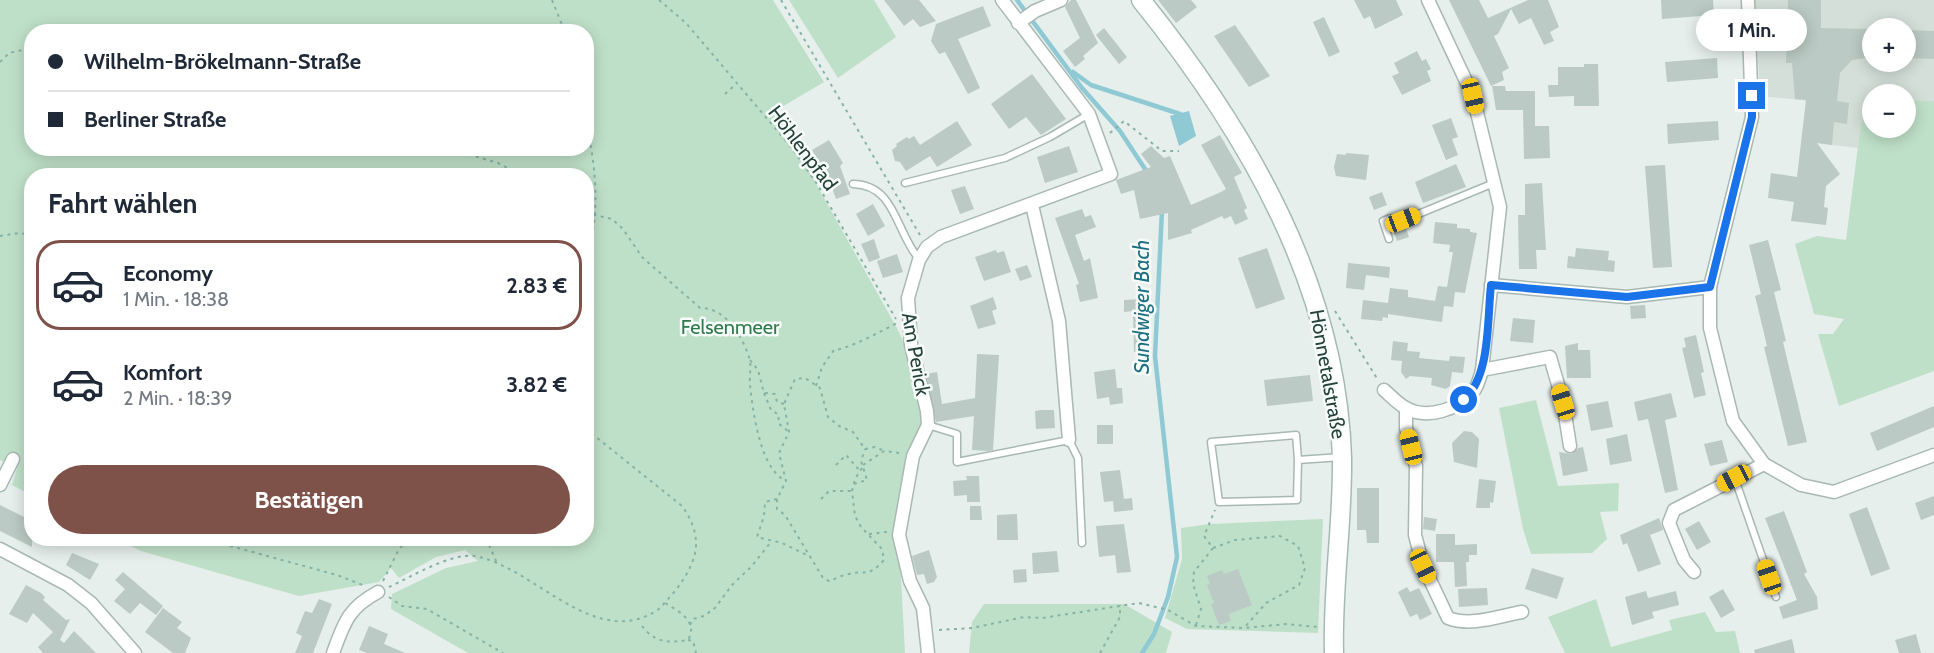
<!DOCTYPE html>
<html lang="de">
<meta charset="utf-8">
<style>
:root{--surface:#fff;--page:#f2f2f3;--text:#1f2937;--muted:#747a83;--line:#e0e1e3;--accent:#7f5249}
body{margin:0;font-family:Cabin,sans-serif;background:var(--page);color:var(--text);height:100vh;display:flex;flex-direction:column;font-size:22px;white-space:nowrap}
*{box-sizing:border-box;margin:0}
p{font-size:20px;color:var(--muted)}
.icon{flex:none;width:33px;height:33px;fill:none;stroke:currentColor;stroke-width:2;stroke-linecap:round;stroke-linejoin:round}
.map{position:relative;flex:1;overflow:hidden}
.sheet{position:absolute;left:24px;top:168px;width:570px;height:378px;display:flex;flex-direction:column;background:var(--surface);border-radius:24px;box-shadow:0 3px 15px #0003}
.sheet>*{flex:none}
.top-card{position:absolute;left:24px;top:24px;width:570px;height:132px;border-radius:24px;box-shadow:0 3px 15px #0003;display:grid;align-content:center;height:132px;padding:0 24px;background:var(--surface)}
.tools{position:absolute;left:1862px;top:18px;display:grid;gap:12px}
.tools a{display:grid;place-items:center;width:54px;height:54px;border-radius:50%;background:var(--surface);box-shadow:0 3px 15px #0003;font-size:30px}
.end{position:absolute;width:27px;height:27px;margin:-14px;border:8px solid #1a73e8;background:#fff;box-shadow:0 0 0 3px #fff}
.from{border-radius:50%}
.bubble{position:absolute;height:42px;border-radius:21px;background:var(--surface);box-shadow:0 3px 15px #0003;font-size:20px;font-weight:700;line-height:42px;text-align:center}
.car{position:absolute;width:18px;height:36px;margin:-18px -9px;border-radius:8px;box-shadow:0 0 4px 2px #0007;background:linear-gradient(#f5c518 24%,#345 0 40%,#f5c518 0 76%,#345 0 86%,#f5c518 0)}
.top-card b{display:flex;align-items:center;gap:21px;height:57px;font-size:22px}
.top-card b+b{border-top:2px solid var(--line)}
.top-card i{width:15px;height:15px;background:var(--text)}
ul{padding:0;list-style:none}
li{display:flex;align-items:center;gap:18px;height:90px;margin:0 12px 9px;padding:0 12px;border:3px solid transparent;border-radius:24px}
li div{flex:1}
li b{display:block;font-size:22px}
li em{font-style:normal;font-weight:700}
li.current{border-color:var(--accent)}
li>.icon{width:54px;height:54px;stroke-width:1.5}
h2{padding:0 24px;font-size:27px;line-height:72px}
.action{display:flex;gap:12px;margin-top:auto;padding:12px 24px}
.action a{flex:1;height:69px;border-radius:36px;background:var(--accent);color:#fff;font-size:24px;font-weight:700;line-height:69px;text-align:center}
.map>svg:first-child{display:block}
</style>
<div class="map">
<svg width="1934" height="653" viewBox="0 0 1934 653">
<rect width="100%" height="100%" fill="#e6efeb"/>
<path fill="#d4dfda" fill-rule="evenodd" d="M1755 0H1934V101L1905 100V94H1872V107L1861 123 1858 148 1825 144 1830 103 1760 96ZM1872 28H1905V62H1872Z"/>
<g fill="#bfe0c8" fill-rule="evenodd">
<path d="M0 0H773L824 82 775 111 897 328 911 358 926 423 898 523 905 653H468L391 609 392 594 446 568 478 561 465 550 436 557 399 578 391 568 379 582 299 596 141 551 117 539 586 538V176H32L31 495 12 485 17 468 0 460ZM32 32H586V148H32Z"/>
<polygon points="789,0 874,0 896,37 838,78"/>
<polygon points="1905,100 1934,101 1934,371 1839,406 1818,334 1833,334 1844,319 1814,314 1795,244 1817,236 1846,240 1861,123 1872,107 1872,128 1905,128"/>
<polygon points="1536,400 1558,486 1619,483 1618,511 1600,512 1607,539 1592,553 1531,554 1523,529 1499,408"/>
<polygon points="1323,519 1318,633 1187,629 1165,618 1182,559 1181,528 1210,524"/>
<polygon points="1596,599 1611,647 1672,630 1669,620 1705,612 1716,632 1735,631 1740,653 1565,653 1548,617"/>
<polygon points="984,604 1124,604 1172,632 1166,653 969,653 972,622"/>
</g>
<polygon fill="#8ec9d4" points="1189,111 1196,136 1179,146 1170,116"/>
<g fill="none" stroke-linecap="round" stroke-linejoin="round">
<g stroke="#8ec9d4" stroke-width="4.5">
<polyline points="1017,0 1082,88 1120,131 1147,172"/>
<polyline points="1073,72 1091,85 1180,114"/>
<polyline points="1142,653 1154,634 1168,597 1177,557 1155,356 1162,210"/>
</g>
</g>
<g fill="#bbcac4">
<polygon points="884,0 919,0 936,21 920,27 913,19 904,26"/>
<polygon points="1071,0 1076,0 1098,43 1083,56 1085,59 1075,67 1063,51 1080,38 1065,7"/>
<polygon points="1158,0 1191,0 1197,7 1176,23"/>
<polygon points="1354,0 1396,0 1403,15 1375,29 1370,16 1364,19"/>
<polygon points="1449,0 1479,0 1488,18 1528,0 1548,0 1559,27 1550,32 1554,41 1544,45 1531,18 1519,24 1511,9 1498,34 1494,36 1509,68 1502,72 1504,80 1491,86"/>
<polygon points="1661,0 1713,0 1714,15 1662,19"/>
<polygon points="1788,0 1821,0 1821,28 1872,29 1872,57 1852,60 1840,73 1837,101 1849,103 1847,124 1834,122 1832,145 1817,143 1840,174 1826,186 1824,207 1828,208 1826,225 1791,221 1794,202 1768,198 1771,173 1797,177 1806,100 1795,99 1792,63 1786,63"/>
<polygon points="983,6 991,26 958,39 980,88 968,94 945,52 939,54 931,41 936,24"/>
<polygon points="1324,17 1340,52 1329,57 1313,22"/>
<polygon points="1235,25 1270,76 1249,87 1214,36"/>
<polygon points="1104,28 1127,57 1119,64 1096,35"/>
<polygon points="1905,30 1934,31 1934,59 1905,58"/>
<polygon points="1417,51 1422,61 1426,59 1431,69 1427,71 1431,81 1402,95 1392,76 1399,73 1394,63"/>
<polygon points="1717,58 1718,78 1667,82 1665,62"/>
<polygon points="1584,64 1598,64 1599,106 1574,106 1574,96 1549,97 1548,85 1558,85 1558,67 1584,67"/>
<polygon points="1032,74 1066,119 1041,135 1026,117 1009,129 991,104"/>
<polygon points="1492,86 1505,86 1506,91 1535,91 1535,126 1549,126 1550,158 1524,159 1523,110 1496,110"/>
<polygon points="1451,118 1458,137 1452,139 1458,155 1446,160 1432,125"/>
<polygon points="957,121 972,145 937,167 930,156 906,171 900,162 895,161 892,150 897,146 896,144 907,137 909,139 914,136 920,145"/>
<polygon points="1718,121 1719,140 1668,144 1667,124"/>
<polygon points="1220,135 1242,173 1234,177 1247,208 1244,210 1248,219 1235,225 1231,216 1224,219 1222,216 1191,230 1192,233 1168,240 1168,213 1140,219 1134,190 1121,194 1116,180 1151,167 1141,154 1151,146 1164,158 1170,156 1191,205 1221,192 1226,189 1201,145"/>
<polygon points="829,140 843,163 840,166 850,194 836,199 831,185 833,184 812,150"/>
<polygon points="1069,146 1078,172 1045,183 1037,157"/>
<polygon points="1346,153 1369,155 1366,180 1336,176 1334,167 1337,154 1346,155"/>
<polygon points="1456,164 1466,187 1423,203 1415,182"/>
<polygon points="1665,165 1672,267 1653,268 1645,166"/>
<polygon points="1542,183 1546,250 1536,250 1537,269 1519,269 1518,215 1525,215 1525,184"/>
<polygon points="965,186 974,209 960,214 951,190"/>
<polygon points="1382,192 1387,205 1374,210 1369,197"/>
<polygon points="873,204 885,226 868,236 856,214"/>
<polygon points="1082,209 1085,217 1091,215 1096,227 1075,235 1084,261 1090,258 1098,298 1080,302 1076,285 1079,284 1055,218"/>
<polygon points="1435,222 1457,224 1457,228 1470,229 1470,232 1477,233 1465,293 1455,292 1453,307 1444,306 1442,322 1388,314 1388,318 1383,317 1382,321 1361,319 1363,300 1388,303 1390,288 1408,290 1408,297 1435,301 1438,286 1447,287 1453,252 1449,252 1450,245 1433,243"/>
<polygon points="1405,225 1409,237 1397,241 1393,230"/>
<polygon points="874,239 880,258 869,262 861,244"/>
<polygon points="1768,240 1781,290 1774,292 1786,341 1783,342 1807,442 1788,446 1764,347 1767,346 1755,296 1761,294 1749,245"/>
<polygon points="1267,248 1285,299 1256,309 1238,258"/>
<polygon points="1576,248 1609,251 1608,260 1615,261 1614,272 1567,268 1568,256 1575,257"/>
<polygon points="996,250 997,253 1004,251 1011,272 984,281 975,257"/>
<polygon points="897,254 903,272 883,278 877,261"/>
<polygon points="1348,263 1390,267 1389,278 1366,275 1364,290 1346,288"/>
<polygon points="1027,265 1032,277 1020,281 1015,269"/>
<polygon points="993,297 997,309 992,311 996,324 978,329 970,306"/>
<polygon points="1144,299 1147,351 1134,352 1133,311 1124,312 1124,300"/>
<polygon points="1645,305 1646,318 1631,319 1630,306"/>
<polygon points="1513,318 1535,320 1533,343 1510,341"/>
<polygon points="1696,335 1704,372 1701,373 1706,395 1694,398 1682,348 1686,347 1684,338"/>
<polygon points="1393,341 1408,343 1407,351 1420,352 1419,358 1449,361 1450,356 1465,357 1463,373 1452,372 1450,386 1446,389 1431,385 1432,378 1410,376 1406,379 1401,372 1402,361 1391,360"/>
<polygon points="1578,343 1578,350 1590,350 1591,378 1567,378 1565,346"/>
<polygon points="977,354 999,355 993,450 988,451 972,450 974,416 936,422 926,374 937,372 942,404 975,398"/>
<polygon points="1115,369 1117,388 1122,388 1123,403 1110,405 1109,397 1097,399 1094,372"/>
<polygon points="1310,375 1313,401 1267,406 1264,380"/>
<polygon points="1671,393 1677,417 1665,420 1678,490 1665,493 1648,419 1638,421 1634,402"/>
<polygon points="1608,401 1613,427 1591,431 1586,405"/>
<polygon points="1934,406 1934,427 1877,451 1870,433"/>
<polygon points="1041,410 1054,410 1055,428 1036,429 1035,411"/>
<rect x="1097" y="425" width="16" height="19"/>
<polygon points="1464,431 1472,432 1479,439 1477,468 1454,462 1452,443"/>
<polygon points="1627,434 1632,461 1610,465 1606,439"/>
<polygon points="1722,440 1728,462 1710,466 1704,444"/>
<polygon points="1583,447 1588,471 1563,476 1559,452 1572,454 1578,448"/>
<polygon points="1120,470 1124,499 1132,498 1133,510 1114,512 1113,501 1104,502 1100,472"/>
<polygon points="966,476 979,476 980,502 967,502 967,495 954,496 953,481 967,480"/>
<polygon points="1479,479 1496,481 1493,503 1490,502 1490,508 1476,508"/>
<polygon points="1357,488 1379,488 1379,543 1367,543 1366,530 1357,530"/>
<polygon points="1934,496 1934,515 1921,520 1915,503"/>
<polygon points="0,505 32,521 32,547 0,531"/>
<polygon points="970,506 981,506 982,520 970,520"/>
<polygon points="1867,507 1890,569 1871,576 1849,514"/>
<polygon points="1784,511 1807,572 1804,574 1817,597 1818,609 1783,619 1779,607 1797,600 1765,518"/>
<polygon points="1017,514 1018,540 997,540 997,515"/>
<polygon points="1424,517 1437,519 1435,531 1423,529"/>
<polygon points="1659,518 1663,530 1650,535 1661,564 1638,572 1627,543 1623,545 1620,535"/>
<polygon points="1699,521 1711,542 1697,550 1685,529"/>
<polygon points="1124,524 1131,572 1117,573 1115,555 1099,557 1096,526"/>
<polygon points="1436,534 1455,534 1455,545 1477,544 1477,555 1469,555 1469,562 1466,562 1467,586 1455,587 1454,562 1436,562"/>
<polygon points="929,550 937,577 934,582 927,584 924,574 917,575 912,556"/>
<polygon points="1057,551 1059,572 1033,574 1032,553"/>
<polygon points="72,553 99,564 90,580 66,565"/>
<polygon points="1532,568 1564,578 1557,599 1525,589"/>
<polygon points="1026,569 1027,582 1014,583 1013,570"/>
<polygon points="1238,569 1252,605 1229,614 1231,621 1219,625 1211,604 1214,603 1207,585 1210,584 1207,576 1222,570 1224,574"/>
<polygon points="123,572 163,606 156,615 140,603 130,614 114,601 125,589 115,580"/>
<polygon points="26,585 41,593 45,597 43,600 66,620 70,619 60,640 64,643 74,631 96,653 43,653 38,647 53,632 33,613 27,623 9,614"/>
<polygon points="1407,587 1410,592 1419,588 1432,614 1420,620 1417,614 1410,617 1398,592"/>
<polygon points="1487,588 1488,605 1459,607 1458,589"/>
<polygon points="1723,589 1735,610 1721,618 1709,597"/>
<polygon points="1646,591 1648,598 1676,591 1679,605 1652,612 1654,618 1632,625 1625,597"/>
<polygon points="319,599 332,604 313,653 295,653 302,636 296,633 305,611 312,613"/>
<polygon points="163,608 182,622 177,628 191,638 185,653 173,653 145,632"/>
<polygon points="369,626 388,634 384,644 405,653 367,653 359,650"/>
<polygon points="1916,634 1921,653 1899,653 1895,640"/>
<polygon points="1792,639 1795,653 1755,653 1754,650"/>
</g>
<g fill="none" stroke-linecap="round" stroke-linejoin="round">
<g stroke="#a8b8b2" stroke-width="9">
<g id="service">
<polyline points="905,183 1005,158 1050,137 1089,114"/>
<path d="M853 184C896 185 895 231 919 259"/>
<polyline points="1389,239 1383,221 1390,218 1399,222 1494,183"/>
<polyline points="928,425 957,434 957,462 1069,440 1078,458 1082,543"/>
<polyline points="1298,460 1297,500 1219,502 1211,442 1296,435 1298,460 1341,457"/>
<polyline points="1735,479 1776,597"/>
</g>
</g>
<g stroke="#a8b8b2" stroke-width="15">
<g id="minor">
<polyline points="1748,0 1752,117 1710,287 1710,328 1733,421 1764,464 1801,485 1834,492 1934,455"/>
<polyline points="1018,23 1035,11 1061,0"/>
<polyline points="1032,205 1059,321 1069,440"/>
<polyline points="1491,285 1627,297 1710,287"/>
<polyline points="1482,370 1550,357 1563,402 1570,446"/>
<path d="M1384 390C1391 396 1398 404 1406 408 1427 420 1459 409 1473 392 1478 386 1480 377 1482 370L1500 207 1473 96 1428 0"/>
<path d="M1406 408V428L1416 466 1415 535 1423 565 1448 618C1471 627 1499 616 1522 612"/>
<polyline points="0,485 13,459"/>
<polyline points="0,549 68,585 91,603 135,653"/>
<polyline points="1694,572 1684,560 1669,523 1674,510 1764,464"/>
<path d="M333 653C344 623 348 608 378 592"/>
<polyline points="928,653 923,608 910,581 899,535 913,456 928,425 927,411 911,345 908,298 919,260 927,247 941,237 1111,174 1089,114 1002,0"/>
</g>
</g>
<g stroke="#a4bbb3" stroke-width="21">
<path id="secondary" d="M1141 0C1247 132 1337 285 1342 458 1343 523 1332 588 1334 653"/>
</g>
<g stroke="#86b3a5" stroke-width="2" stroke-dasharray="3 4.5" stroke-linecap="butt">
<polyline points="552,0 565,32"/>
<polyline points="659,0 686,23 791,147 817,184 896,319"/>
<polyline points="781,0 920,235"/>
<polyline points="0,62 9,53 32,48"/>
<polyline points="725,94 736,84"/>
<path d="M586 123C596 165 601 217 586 258"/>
<polyline points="1110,133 1124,121 1162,151 1179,151"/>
<polyline points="447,148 498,163 523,176"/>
<path d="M586 213 612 219 623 229 642 257 700 308C725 307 742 336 749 357 752 365 749 376 750 385 753 412 760 469 786 481"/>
<polyline points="0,236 19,233 32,235"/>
<polyline points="1335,311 1378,380"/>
<polyline points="750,360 758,370 764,393 775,394 777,402 784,404"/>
<path d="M816 386 822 367 834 350C846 350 884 330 897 323"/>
<polyline points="764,393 771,410 779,415 778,423 789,432"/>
<polyline points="865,449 875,447 882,450"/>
<polyline points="24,465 32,470"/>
<polyline points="836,465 846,455 860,471"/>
<polyline points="863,465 884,451 900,453"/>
<path d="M862 468 855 479 852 491 855 516 861 527 882 549 884 560C867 579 866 569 849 574 842 575 835 579 829 581L823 578 785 515 777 509V499L786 481 779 453 789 432 784 404 795 379 805 378 820 388 828 417 839 426 853 432 865 449"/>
<polyline points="854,484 867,480 861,461 865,449"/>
<polyline points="777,499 765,502 764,516 757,537 782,543 809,556"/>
<polyline points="821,499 829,491 852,491"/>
<polyline points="869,534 887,532"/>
<polyline points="201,538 337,575 365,586"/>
<polyline points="486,538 497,563"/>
<polyline points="1213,548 1235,540 1280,536 1298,546 1305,568 1299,585 1266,603 1244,628"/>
<polyline points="383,581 399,549 410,538"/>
<path d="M389 587C411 577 450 553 474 556 533 565 595 653 659 609 671 596 684 582 691 565 701 544 695 524 682 506L586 429"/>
<polyline points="389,597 402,606 427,609 503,653"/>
<polyline points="690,625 693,619 704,616 715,608 732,585 751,567 771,542"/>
<polyline points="1196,625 1201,609 1193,584 1194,572 1213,548 1204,536 1215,510"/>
<path d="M642 626C655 643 669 643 688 640 699 621 678 611 665 603"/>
<polyline points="939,630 972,628 1024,617 1042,618 1139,603 1168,610 1196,626 1244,628 1286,624 1318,627"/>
<polyline points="688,640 693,641 696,653"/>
<polyline points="1100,653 1120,617 1120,605"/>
</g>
<use href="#service" stroke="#fff" stroke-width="6"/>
<use href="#minor" stroke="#fff" stroke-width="12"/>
<use href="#secondary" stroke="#fff" stroke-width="18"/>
</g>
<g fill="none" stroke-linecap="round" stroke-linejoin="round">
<path stroke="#1a73e8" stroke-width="8" d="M1464 400C1491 375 1487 320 1491 285L1627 297 1710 287 1752 117V96"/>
</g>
<g text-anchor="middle" stroke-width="5" stroke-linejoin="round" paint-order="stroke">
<g font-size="20" fill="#24423a" stroke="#f7fbf9">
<text transform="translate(803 148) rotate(53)" y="7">Höhlenpfad</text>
<text transform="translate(916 354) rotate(80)" y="7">Am Perick</text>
<text transform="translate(1328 374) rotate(80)" y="7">Hönnetalstraße</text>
</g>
<g font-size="20" fill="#2d7a4b" stroke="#f7fbf9">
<text x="730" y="334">Felsenmeer</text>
</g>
<g font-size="21" font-style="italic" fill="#1c6f80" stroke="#f7fbf9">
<text transform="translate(1142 307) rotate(-90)" y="7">Sundwiger Bach</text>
</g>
</g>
</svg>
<div class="tools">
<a>+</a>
<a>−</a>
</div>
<i class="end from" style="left:1464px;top:400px"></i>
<i class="end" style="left:1752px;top:96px"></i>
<div class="bubble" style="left:1696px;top:9px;width:111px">1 Min.</div>
<i class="car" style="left:1473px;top:96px;rotate:167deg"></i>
<i class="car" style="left:1403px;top:220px;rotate:69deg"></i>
<i class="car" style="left:1563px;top:402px;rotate:343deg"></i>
<i class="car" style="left:1411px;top:447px;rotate:346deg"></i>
<i class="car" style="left:1734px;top:478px;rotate:242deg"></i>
<i class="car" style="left:1423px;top:566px;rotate:155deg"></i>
<i class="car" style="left:1769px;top:577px;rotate:341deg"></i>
<div class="top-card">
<b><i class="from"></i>Wilhelm-Brökelmann-Straße</b>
<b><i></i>Berliner Straße</b>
</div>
<section class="sheet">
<h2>Fahrt wählen</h2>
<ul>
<li class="current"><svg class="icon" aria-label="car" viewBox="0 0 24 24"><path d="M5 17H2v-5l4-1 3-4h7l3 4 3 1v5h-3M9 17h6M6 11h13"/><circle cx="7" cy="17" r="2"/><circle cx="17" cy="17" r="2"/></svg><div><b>Economy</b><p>1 Min. · 18:38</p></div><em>2.83 €</em></li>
<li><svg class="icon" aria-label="car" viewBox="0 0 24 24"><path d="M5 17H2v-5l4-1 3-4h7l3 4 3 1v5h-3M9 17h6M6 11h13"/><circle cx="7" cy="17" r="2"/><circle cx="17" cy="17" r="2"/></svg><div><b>Komfort</b><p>2 Min. · 18:39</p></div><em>3.82 €</em></li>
</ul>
<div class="action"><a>Bestätigen</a></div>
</section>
</div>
